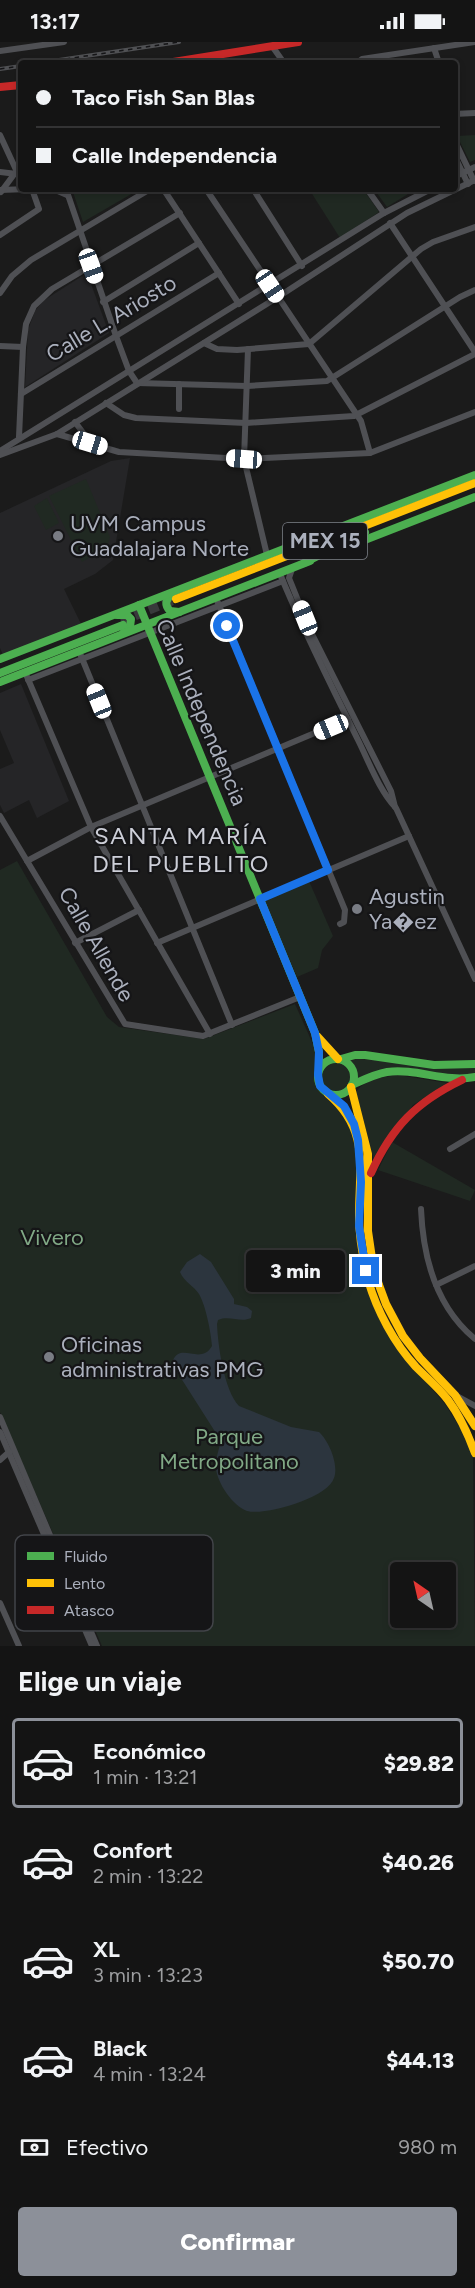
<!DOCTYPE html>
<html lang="es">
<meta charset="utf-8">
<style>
:root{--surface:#141414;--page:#212122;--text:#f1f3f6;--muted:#9d9ea0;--line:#333334;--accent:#8c9099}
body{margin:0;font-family:Figtree,sans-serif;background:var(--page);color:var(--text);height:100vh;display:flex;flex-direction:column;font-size:22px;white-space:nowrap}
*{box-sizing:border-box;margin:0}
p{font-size:20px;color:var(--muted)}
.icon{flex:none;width:33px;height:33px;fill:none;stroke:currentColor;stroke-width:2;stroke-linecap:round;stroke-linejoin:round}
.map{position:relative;height:1604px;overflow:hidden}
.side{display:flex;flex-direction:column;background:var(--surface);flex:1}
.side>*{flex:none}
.guide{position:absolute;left:18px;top:18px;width:440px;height:132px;border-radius:6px;box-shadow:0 3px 9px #0003,0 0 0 2px var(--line);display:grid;align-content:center;height:132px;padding:0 18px;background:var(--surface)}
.needle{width:39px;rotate:326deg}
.controls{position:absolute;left:390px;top:1520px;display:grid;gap:12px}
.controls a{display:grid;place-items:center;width:66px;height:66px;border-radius:6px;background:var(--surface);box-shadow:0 3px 9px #0003,0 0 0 2px var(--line);font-size:30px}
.end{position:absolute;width:27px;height:27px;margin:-14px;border:8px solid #1a73e8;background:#fff;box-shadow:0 0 0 3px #fff}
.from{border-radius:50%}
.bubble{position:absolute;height:42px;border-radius:6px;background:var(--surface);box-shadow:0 3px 9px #0003,0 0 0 2px var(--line);font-size:20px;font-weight:800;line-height:42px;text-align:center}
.car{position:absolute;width:18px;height:36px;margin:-18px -9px;border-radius:8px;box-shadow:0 0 4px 2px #0007;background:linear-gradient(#fff 24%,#345 0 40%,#fff 0 76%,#345 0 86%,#fff 0)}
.guide b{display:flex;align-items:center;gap:21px;height:57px;font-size:22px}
.guide b+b{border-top:2px solid var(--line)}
.guide i{width:15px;height:15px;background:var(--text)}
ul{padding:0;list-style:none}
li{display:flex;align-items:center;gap:18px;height:90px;margin:0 12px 9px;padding:0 6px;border:3px solid transparent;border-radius:6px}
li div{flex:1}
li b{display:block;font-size:22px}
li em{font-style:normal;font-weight:800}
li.selected{border-color:var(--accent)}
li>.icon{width:54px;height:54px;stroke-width:1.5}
h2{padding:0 18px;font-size:27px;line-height:72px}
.pay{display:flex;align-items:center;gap:15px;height:66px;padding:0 18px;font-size:22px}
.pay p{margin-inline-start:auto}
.primary-button{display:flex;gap:12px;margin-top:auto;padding:12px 18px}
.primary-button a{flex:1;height:69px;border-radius:6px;background:var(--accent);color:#fff;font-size:24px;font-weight:800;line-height:69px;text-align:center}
.status{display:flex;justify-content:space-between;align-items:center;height:42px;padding:0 30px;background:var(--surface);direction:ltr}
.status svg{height:16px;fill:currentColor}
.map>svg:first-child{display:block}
</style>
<div class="status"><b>13:17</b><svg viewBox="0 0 49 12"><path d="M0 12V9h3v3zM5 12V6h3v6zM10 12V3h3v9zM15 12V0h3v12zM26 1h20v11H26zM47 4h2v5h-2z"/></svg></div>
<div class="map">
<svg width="475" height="1604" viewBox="0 0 475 1604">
<rect width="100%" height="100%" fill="#1b1b1b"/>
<g fill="#252527">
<polygon points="87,231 109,291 25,345 28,288 35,269 43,259"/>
<polygon points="130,416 113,518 95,532 64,547 81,582 3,613 0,606 0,471 111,419"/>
<polygon points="21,642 69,759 37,776 29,758 4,771 0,763 0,727 14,721 0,688 0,651"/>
</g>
<g fill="#202922" fill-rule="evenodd">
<polygon points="475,93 475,118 470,120 457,94"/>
<polygon points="72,147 140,147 83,180"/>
<polygon points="309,147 363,147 379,170 340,196"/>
<polygon points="374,147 416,147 387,165"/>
<polygon points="86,437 110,495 107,505 82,520 49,454"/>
<polygon points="47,456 59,481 46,488 34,464"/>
<path d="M17 819 107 975 119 985 204 997 295 962 316 1009 315 1040 318 1047 345 1070 353 1095 357 1117 356 1193 360 1223 368 1250 383 1284 396 1305 445 1362 467 1397 473 1416 475 1604H102L0 1370V828ZM400 1530H446V1575H400Z"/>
<polygon points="309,839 333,894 322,908 318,926 297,935 264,858"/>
<path d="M347 1016 475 1025V1032C445 1041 417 1021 387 1026 376 1027 366 1034 357 1039L356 1029Z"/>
<circle cx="336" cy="1035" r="14"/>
<path d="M398 1033 447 1041 413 1063 374 1119 356 1050C365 1037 383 1035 398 1033Z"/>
<polygon points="392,1100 475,1148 470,1159 378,1128"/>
</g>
<path fill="#2c353e" d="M200 1212 211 1220 234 1257V1262L247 1265 252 1269 251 1276C241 1281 229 1273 218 1278L217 1282C218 1304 224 1348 239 1364L291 1385 319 1390C329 1399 339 1423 334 1436 328 1456 265 1474 247 1469 233 1464 217 1441 216 1426 215 1418 219 1407 221 1399L172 1322C178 1297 200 1325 212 1304 211 1291 206 1264 199 1252 194 1244 184 1240 180 1230L187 1220Z"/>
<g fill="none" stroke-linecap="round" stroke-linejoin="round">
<polyline stroke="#38393b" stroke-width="10" stroke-dasharray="10 5" stroke-linecap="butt" points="121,579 175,557"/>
<g stroke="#4f5054" stroke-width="6">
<polyline points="272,4 284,21"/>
<polyline points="434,6 439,21"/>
<polyline points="0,9 64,0"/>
<polyline points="357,21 362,17 475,0"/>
<polyline points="454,72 475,71"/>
<polyline points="0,93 18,132"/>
<polyline points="454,97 474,139"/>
<polyline points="454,113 468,142"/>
<polyline points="0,130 17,132"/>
<polyline points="454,135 475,125"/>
<polyline points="53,147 67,153"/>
<polyline points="66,147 116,294 129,329 137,341 247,344 327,339 460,255 475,248"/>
<polyline points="206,147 361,379 370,411"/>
<polyline points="367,147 384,171"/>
<polyline points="0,148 29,147"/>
<polyline points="164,148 239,262"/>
<polyline points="1,150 15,131"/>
<polyline points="255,150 302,224"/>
<polyline points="390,181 475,310"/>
<polyline points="0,193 39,167 32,147"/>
<polyline points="0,251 12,234 31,218 147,149 173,147"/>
<polyline points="103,260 199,201"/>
<polyline points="204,301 217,307 237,308 309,302 421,207 433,200 475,185"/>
<polyline points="0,304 23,305"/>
<polyline points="248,307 244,417 267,513"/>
<polyline points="21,352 219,231"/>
<polyline points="106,361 124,373 136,376 246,381 354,374 475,312"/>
<polyline points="179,367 179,342"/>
<polyline points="75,380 90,400"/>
<polyline points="57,392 119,410 244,417 370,411 475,370"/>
<polyline points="19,395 23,305 26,282 34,264 52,247 180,171"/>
<polyline points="0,409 384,171 431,147"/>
<polyline points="0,413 57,392 278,255 407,171 475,138"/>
<polyline points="292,527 289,536 310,588 391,749 395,765"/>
<path d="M280 532C303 588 331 643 358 698 369 720 379 748 396 766L475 937"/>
<polyline points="216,556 345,868 344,880 340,882"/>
<polyline points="79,609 232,983"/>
<polyline points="25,630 91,785 210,992"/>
<polyline points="28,638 283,539"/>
<polyline points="0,774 125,982 203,994 300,955"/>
<polyline points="27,819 91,785 348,677"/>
<polyline points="75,901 139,868"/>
<polyline points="157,901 409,794"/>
<polyline points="450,1107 475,1092"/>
<path d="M421 1167C423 1215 435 1264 475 1297"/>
<polyline points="436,1243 475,1224"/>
<polyline points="457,1354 475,1364"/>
<polyline points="0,1375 97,1604"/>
<polyline points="0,1390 92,1604"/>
<polyline points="0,1418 9,1410"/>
<polyline points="0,1561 19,1604"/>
</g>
<g stroke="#4caf50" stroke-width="8">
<polyline points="339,508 475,455"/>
<polyline points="304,521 365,490"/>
<path d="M171 552C166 559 164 562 170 569L179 570"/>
<polyline points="139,563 315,991 319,1010 319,1028"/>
<polyline points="117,573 127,573 131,577 130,585 124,590"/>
<polyline points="0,617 475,433"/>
<polyline points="0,631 123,583"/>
<polyline points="0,640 310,519"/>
<circle cx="336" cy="1035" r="18"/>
<polyline points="341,1017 355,1013 365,1013 434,1023 475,1022"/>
<path d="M352 1043C363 1038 375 1032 387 1030 417 1026 445 1041 475 1035"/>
</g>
<g stroke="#ffc107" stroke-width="8">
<polyline points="176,557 475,441"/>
<polyline points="317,994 338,1017"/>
<polyline points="351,1045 368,1112 368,1189 373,1223 379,1243 386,1262 403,1294 420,1316 455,1353 475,1384"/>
<path d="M328 1052C370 1088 359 1125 359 1174 359 1196 363 1217 368 1238 377 1269 394 1301 416 1325 427 1336 439 1346 448 1358 460 1374 468 1392 475 1411"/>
</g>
<g stroke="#c62828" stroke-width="8">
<polyline points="167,21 298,0"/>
<polyline points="0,45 21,43"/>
<path d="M371 1131C392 1085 416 1060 462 1038"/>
</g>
<g stroke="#4f5053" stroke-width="4">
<g id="rail">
<polyline points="39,21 179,0"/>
<polyline points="0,27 21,24"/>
</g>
</g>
<use href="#rail" stroke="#151517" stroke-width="1.5" stroke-dasharray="4.5" stroke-linecap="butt"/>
</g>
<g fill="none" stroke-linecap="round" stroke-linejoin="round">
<polyline stroke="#1a73e8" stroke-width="8" points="227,584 328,828 260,857 315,991 319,1010 318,1033 320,1044 344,1064 354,1082 358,1098 361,1140 359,1184 366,1229"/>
</g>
<g fill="#797c84" stroke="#151517" stroke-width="2">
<circle cx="58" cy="494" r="6"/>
<circle cx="357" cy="867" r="6"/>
<circle cx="49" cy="1315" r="6"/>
</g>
<g text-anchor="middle" stroke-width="4.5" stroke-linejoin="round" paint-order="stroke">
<rect fill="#151517" stroke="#7e828b" stroke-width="1.5" x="283" y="481" width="84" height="36" rx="4.5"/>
<g font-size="21" font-weight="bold" fill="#abb0bd">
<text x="325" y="506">MEX 15</text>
</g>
<g font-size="22" fill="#abb0bd" stroke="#151517">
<text transform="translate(111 276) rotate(-31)" y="8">Calle L. Ariosto</text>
<text transform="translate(202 670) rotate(67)" y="8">Calle Independencia</text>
<text transform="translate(97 902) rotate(60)" y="8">Calle Allende</text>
</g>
<g font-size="22" fill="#abb0bd" stroke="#151517" text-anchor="start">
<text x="70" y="489">UVM Campus<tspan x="70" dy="25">Guadalajara Norte</tspan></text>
<text x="369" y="862">Agustin<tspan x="369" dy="25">Ya�ez</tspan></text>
<text x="61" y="1310">Oficinas<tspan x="61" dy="25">administrativas PMG</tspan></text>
</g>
<g font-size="22" fill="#81a986" stroke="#151517">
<text x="52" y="1203">Vivero</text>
<text x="229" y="1402">Parque<tspan x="229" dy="25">Metropolitano</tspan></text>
</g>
<g font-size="24" letter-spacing="1.5" fill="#cdcfd8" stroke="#151517">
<text x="181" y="802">SANTA MARÍA<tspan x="181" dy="28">DEL PUEBLITO</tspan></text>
</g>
</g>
<rect x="15" y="1493" width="198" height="96" rx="9" fill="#151517" stroke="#424449" stroke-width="1.5"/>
<rect x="27" y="1510" width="27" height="8" fill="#4caf50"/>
<rect x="27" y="1537" width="27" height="8" fill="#ffc107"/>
<rect x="27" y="1564" width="27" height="8" fill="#c62828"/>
<g font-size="16" fill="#abb0bd">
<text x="64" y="1520">Fluido</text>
<text x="64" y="1547">Lento</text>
<text x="64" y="1574">Atasco</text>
</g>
</svg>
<div class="controls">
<a><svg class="needle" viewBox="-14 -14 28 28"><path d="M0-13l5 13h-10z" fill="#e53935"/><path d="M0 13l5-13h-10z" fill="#9d9ea0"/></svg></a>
</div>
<i class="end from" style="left:227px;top:584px"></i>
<i class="end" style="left:366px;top:1229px"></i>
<div class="bubble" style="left:246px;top:1208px;width:99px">3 min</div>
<i class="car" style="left:91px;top:224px;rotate:160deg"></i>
<i class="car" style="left:270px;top:244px;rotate:146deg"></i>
<i class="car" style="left:90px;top:401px;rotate:107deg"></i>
<i class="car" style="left:244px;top:417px;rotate:274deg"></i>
<i class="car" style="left:305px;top:576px;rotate:338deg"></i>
<i class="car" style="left:99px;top:659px;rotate:338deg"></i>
<i class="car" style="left:331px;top:685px;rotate:247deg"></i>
<div class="guide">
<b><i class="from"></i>Taco Fish San Blas</b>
<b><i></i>Calle Independencia</b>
</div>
</div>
<section class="side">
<h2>Elige un viaje</h2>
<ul>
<li class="selected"><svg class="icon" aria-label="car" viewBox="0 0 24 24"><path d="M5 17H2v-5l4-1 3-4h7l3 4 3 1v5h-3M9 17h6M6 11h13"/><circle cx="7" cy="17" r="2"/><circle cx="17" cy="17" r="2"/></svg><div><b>Económico</b><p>1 min · 13:21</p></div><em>$29.82</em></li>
<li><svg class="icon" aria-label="car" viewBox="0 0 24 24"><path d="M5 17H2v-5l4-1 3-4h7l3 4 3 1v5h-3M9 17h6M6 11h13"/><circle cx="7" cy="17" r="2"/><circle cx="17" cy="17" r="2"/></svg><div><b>Confort</b><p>2 min · 13:22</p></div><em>$40.26</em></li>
<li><svg class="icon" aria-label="car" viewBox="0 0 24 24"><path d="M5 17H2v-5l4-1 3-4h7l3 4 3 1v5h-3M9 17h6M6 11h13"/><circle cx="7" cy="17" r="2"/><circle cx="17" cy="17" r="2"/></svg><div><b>XL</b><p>3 min · 13:23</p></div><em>$50.70</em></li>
<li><svg class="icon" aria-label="car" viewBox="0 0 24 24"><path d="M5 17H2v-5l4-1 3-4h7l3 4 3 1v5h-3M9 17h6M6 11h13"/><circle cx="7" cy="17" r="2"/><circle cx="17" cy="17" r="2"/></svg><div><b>Black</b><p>4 min · 13:24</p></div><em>$44.13</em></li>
</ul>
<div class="pay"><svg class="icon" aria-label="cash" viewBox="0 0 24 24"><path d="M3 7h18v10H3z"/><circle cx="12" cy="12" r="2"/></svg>Efectivo<p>980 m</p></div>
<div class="primary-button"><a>Confirmar</a></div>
</section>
